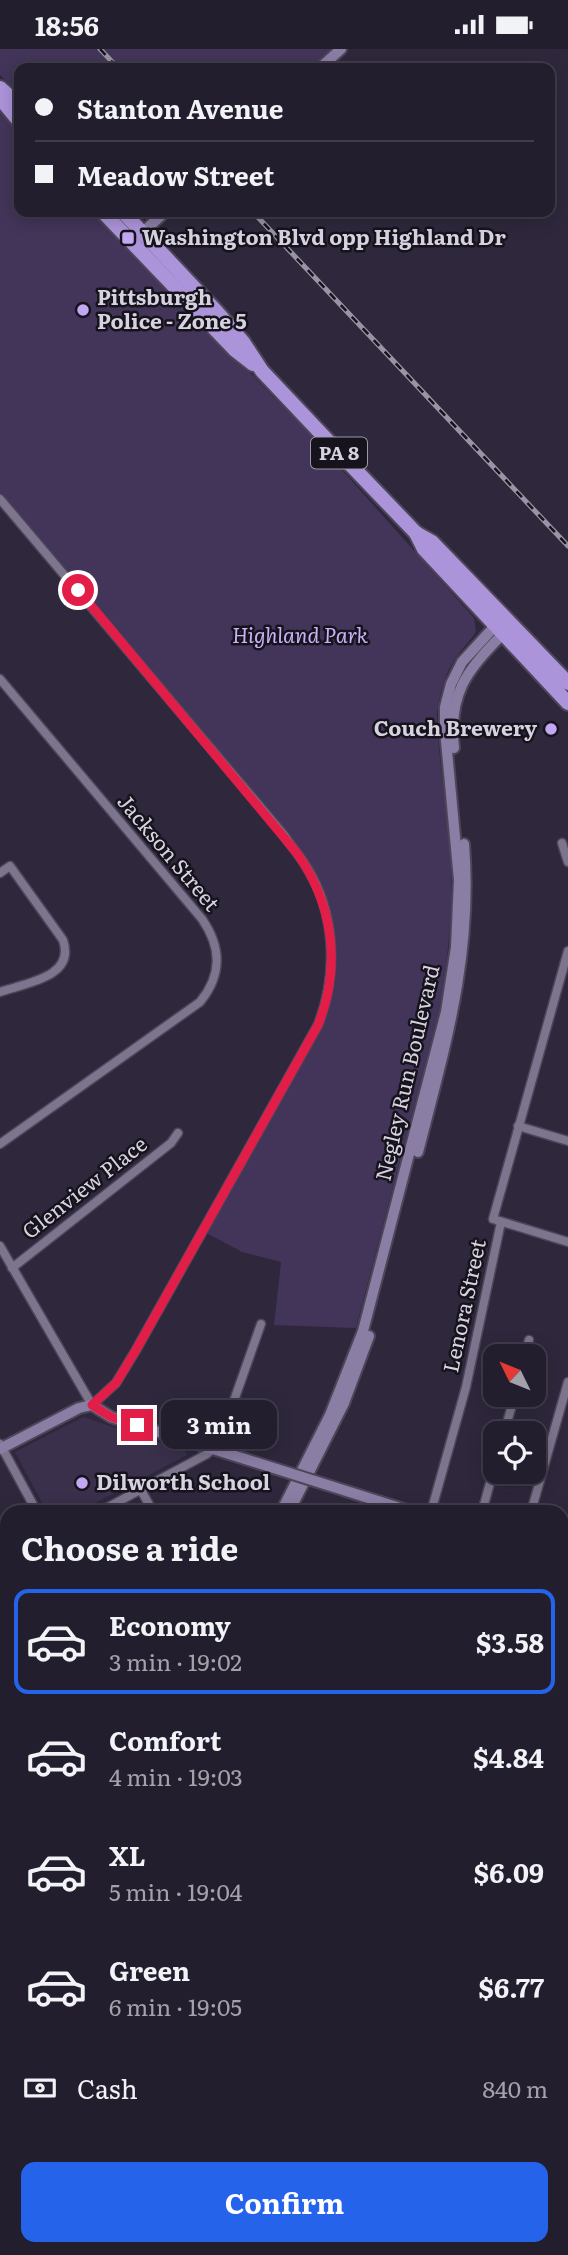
<!DOCTYPE html>
<meta charset="utf-8">
<style>
:root{--surface:#231e2e;--page:#2b2736;--text:#f1f3f6;--muted:#a3a2aa;--line:#403c4a;--accent:#2563eb}
body{margin:0;font-family:Literata,serif;background:var(--page);color:var(--text);height:100vh;display:flex;flex-direction:column;font-size:26px;white-space:nowrap}
*{box-sizing:border-box;margin:0}
p{font-size:23px;color:var(--muted)}
.icon{flex:none;width:38px;height:38px;fill:none;stroke:currentColor;stroke-width:2;stroke-linecap:round;stroke-linejoin:round}
.map{position:relative;flex:1;overflow:hidden}
.drawer{position:absolute;left:0px;top:1456px;width:569px;height:751px;display:flex;flex-direction:column;background:var(--surface);border-radius:21px 21px 0 0;box-shadow:0 4px 18px #0003,0 0 0 2px var(--line)}
.drawer>*{flex:none}
.guide{position:absolute;left:14px;top:14px;width:541px;height:154px;border-radius:14px;box-shadow:0 4px 18px #0003,0 0 0 2px var(--line);display:grid;align-content:center;height:154px;padding:0 21px;background:var(--surface)}
.needle{width:46px;rotate:313deg}
.buttons{position:absolute;left:483px;top:1295px;display:grid;gap:14px}
.buttons a{display:grid;place-items:center;width:63px;height:63px;border-radius:14px;background:var(--surface);box-shadow:0 4px 18px #0003,0 0 0 2px var(--line);font-size:35px}
.end{position:absolute;width:32px;height:32px;margin:-16px;border:9px solid #e11d48;background:#fff;box-shadow:0 0 0 4px #fff}
.from{border-radius:50%}
.bubble{position:absolute;height:49px;border-radius:14px;background:var(--surface);box-shadow:0 4px 18px #0003,0 0 0 2px var(--line);font-size:23px;font-weight:700;line-height:49px;text-align:center}
.guide b{display:flex;align-items:center;gap:24px;height:66px;font-size:26px}
.guide b+b{border-top:2px solid var(--line)}
.guide i{width:18px;height:18px;background:var(--text)}
ul{padding:0;list-style:none}
li{display:flex;align-items:center;gap:21px;height:105px;margin:0 14px 10px;padding:0 7px;border:4px solid transparent;border-radius:14px}
li div{flex:1}
li b{display:block;font-size:26px}
li em{font-style:normal;font-weight:700}
li.on{border-color:var(--accent)}
li>.icon{width:63px;height:63px;stroke-width:1.5}
h2{padding:0 21px;font-size:32px;line-height:84px}
.pay{display:flex;align-items:center;gap:18px;height:77px;padding:0 21px;font-size:26px}
.pay p{margin-inline-start:auto}
.primary-button{display:flex;gap:14px;margin-top:auto;padding:14px 21px}
.primary-button a{flex:1;height:80px;border-radius:14px;background:var(--accent);color:#fff;font-size:28px;font-weight:700;line-height:80px;text-align:center}
.status{display:flex;justify-content:space-between;align-items:center;height:49px;padding:0 35px;background:var(--surface);direction:ltr}
.status svg{height:19px;fill:currentColor}
.map>svg:first-child{display:block}
</style>
<div class="status"><b>18:56</b><svg viewBox="0 0 49 12"><path d="M0 12V9h3v3zM5 12V6h3v6zM10 12V3h3v9zM15 12V0h3v12zM26 1h20v11H26zM47 4h2v5h-2z"/></svg></div>
<div class="map">
<svg width="568" height="2206" viewBox="0 0 568 2206">
<rect width="100%" height="100%" fill="#2f283d"/>
<g fill="#3a304c">
<polygon points="83,1368 185,1402 187,1406 78,1463 47,1463 15,1403"/>
<polygon points="0,1675 7,1692 7,1966 0,1969"/>
</g>
<g fill="#423559">
<polygon points="0,0 332,0 311,19 19,19 19,45 0,26"/>
<path d="M0 57 19 78V163H98L219 292 310 385 474 569 476 583C471 591 463 598 458 606 445 623 440 643 437 665 438 708 446 751 450 794 454 851 449 906 439 962L356 1279 274 1276 281 1213 242 1203 201 1181 323 964 331 923 324 857 308 819 0 450Z"/>
</g>
<g fill="none" stroke-linecap="round" stroke-linejoin="round">
<g stroke="#4d4659" stroke-width="11">
<g id="street">
<path d="M0 450 284 786C291 797 300 807 306 817 336 864 338 925 318 976L136 1301 116 1334 92 1356 0 1197"/>
<path d="M0 630 202 870C222 899 222 926 200 953L0 1095"/>
<polyline points="562,794 568,813"/>
<path d="M0 824 10 817 63 891C76 928 26 934 0 943"/>
<polyline points="568,902 493,1170 568,1193"/>
<polyline points="518,1077 568,1092"/>
<polyline points="12,1219 171,1094 178,1084"/>
<polyline points="525,1307 529,1291"/>
<polyline points="504,1384 515,1346"/>
<polyline points="0,1395 37,1463"/>
<polyline points="141,1441 153,1463"/>
<polyline points="99,1463 207,1405 219,1394 261,1275"/>
<polyline points="431,1463 466,1338 501,1173"/>
<polyline points="482,1463 495,1416"/>
<polyline points="531,1463 568,1333"/>
<polyline points="0,1515 7,1511"/>
<polyline points="562,1578 568,1578"/>
<polyline points="0,1657 7,1674"/>
<polyline points="562,2166 568,2166"/>
<polyline points="0,2197 7,2195"/>
<polyline points="217,2200 220,2206"/>
</g>
</g>
<g stroke="#4d4659" stroke-width="14">
<g id="secondary">
<polyline points="320,19 341,0"/>
<polyline points="132,193 165,163"/>
<path d="M454 699C448 646 466 621 503 585L506 579"/>
<path d="M418 1103C445 997 473 906 464 795"/>
<polyline points="0,1400 79,1359 92,1356 111,1368 245,1410"/>
<polyline points="400,1459 414,1463"/>
<polyline points="281,1463 330,1366 363,1282 446,963 456,898 459,831 445,681 445,658 451,635 462,613 495,577 500,575"/>
<polyline points="289,1463 344,1354 369,1287"/>
<polyline points="562,1474 568,1475"/>
<polyline points="562,1786 568,1659"/>
<polyline points="562,1852 568,1852"/>
<polyline points="562,1869 568,1870"/>
<polyline points="0,1982 7,1978"/>
<polyline points="0,2001 7,1998"/>
<polyline points="0,2148 7,2162"/>
<polyline points="27,2200 30,2206"/>
<polyline points="330,2206 340,2202"/>
<polyline points="541,2206 542,2200"/>
</g>
</g>
<g stroke="#4d4659" stroke-width="18">
<g id="highway">
<polyline points="0,39 19,56"/>
<polyline points="0,49 19,72"/>
<polyline points="103,163 235,301 253,315"/>
<polyline points="123,163 217,263 243,293 262,322 346,411 416,484 432,493 568,634"/>
<polyline points="416,484 424,500 568,654"/>
</g>
</g>
<use href="#street" stroke="#7d758e" stroke-width="8"/>
<use href="#secondary" stroke="#8b7ea5" stroke-width="10"/>
<use href="#highway" stroke="#ac94da" stroke-width="14"/>
<g stroke="#9994a4" stroke-width="5">
<g id="rail">
<polyline points="100,0 118,19"/>
<polyline points="253,163 568,497"/>
</g>
</g>
<use href="#rail" stroke="#16131c" stroke-width="2.5" stroke-dasharray="8" stroke-linecap="butt"/>
<g stroke="#4d4659" stroke-width="14" stroke-linecap="butt">
<polyline id="secondary-bridge" points="245,1410 400,1459"/>
</g>
<use href="#secondary-bridge" stroke="#8b7ea5" stroke-width="10"/>
</g>
<g fill="none" stroke-linecap="round" stroke-linejoin="round">
<path stroke="#e11d48" stroke-width="9" d="M78 541 296 803C333 854 342 917 318 976L136 1301 116 1334 92 1356 111 1368 137 1376"/>
</g>
<g fill="#c2a8f3" stroke="#16131c" stroke-width="2.5">
<rect x="121" y="182" width="14" height="14" rx="3.5"/>
<circle cx="83" cy="261" r="7"/>
<circle cx="551" cy="680" r="7"/>
<circle cx="82" cy="1434" r="7"/>
</g>
<g text-anchor="middle" stroke-width="5" stroke-linejoin="round" paint-order="stroke">
<rect fill="#16131c" stroke="#9c99a5" stroke-width="2" x="311" y="388.5" width="56" height="31" rx="5"/>
<g font-size="19" font-weight="bold" fill="#d6d2e0">
<text x="339" y="411">PA 8</text>
</g>
<g font-size="21" font-weight="bold" fill="#d6d2e0" stroke="#16131c" text-anchor="start">
<text x="142" y="196">Washington Blvd opp Highland Dr</text>
<text x="97" y="256">Pittsburgh<tspan x="97" dy="24">Police - Zone 5</tspan></text>
<text x="537" y="687" text-anchor="end">Couch Brewery</text>
<text x="96" y="1441">Dilworth School</text>
</g>
<g font-size="21" font-style="italic" fill="#c9b0f8" stroke="#16131c">
<text x="300" y="594">Highland Park</text>
</g>
<g font-size="21" fill="#d6d2e0" stroke="#16131c">
<text transform="translate(168 804) rotate(50)" y="7">Jackson Street</text>
<text transform="translate(408 1024) rotate(-77)" y="7">Negley Run Boulevard</text>
<text transform="translate(85 1139) rotate(-38)" y="7">Glenview Place</text>
<text transform="translate(465 1257) rotate(-78)" y="7">Lenora Street</text>
</g>
</g>
</svg>
<div class="buttons">
<a><svg class="needle" viewBox="-14 -14 28 28"><path d="M0-13l5 13h-10z" fill="#e53935"/><path d="M0 13l5-13h-10z" fill="#a3a2aa"/></svg></a>
<a><svg class="icon" aria-label="locate" viewBox="0 0 24 24"><circle cx="12" cy="12" r="6"/><path d="M12 2v4M12 18v4M2 12h4M18 12h4"/></svg></a>
</div>
<i class="end from" style="left:78px;top:541px"></i>
<i class="end" style="left:137px;top:1376px"></i>
<div class="bubble" style="left:161px;top:1351px;width:116px">3 min</div>
<div class="guide">
<b><i class="from"></i>Stanton Avenue</b>
<b><i></i>Meadow Street</b>
</div>
<section class="drawer">
<h2>Choose a ride</h2>
<ul>
<li class="on"><svg class="icon" aria-label="car" viewBox="0 0 24 24"><path d="M5 17H2v-5l4-1 3-4h7l3 4 3 1v5h-3M9 17h6M6 11h13"/><circle cx="7" cy="17" r="2"/><circle cx="17" cy="17" r="2"/></svg><div><b>Economy</b><p>3 min · 19:02</p></div><em>$3.58</em></li>
<li><svg class="icon" aria-label="car" viewBox="0 0 24 24"><path d="M5 17H2v-5l4-1 3-4h7l3 4 3 1v5h-3M9 17h6M6 11h13"/><circle cx="7" cy="17" r="2"/><circle cx="17" cy="17" r="2"/></svg><div><b>Comfort</b><p>4 min · 19:03</p></div><em>$4.84</em></li>
<li><svg class="icon" aria-label="car" viewBox="0 0 24 24"><path d="M5 17H2v-5l4-1 3-4h7l3 4 3 1v5h-3M9 17h6M6 11h13"/><circle cx="7" cy="17" r="2"/><circle cx="17" cy="17" r="2"/></svg><div><b>XL</b><p>5 min · 19:04</p></div><em>$6.09</em></li>
<li><svg class="icon" aria-label="car" viewBox="0 0 24 24"><path d="M5 17H2v-5l4-1 3-4h7l3 4 3 1v5h-3M9 17h6M6 11h13"/><circle cx="7" cy="17" r="2"/><circle cx="17" cy="17" r="2"/></svg><div><b>Green</b><p>6 min · 19:05</p></div><em>$6.77</em></li>
</ul>
<div class="pay"><svg class="icon" aria-label="cash" viewBox="0 0 24 24"><path d="M3 7h18v10H3z"/><circle cx="12" cy="12" r="2"/></svg>Cash<p>840 m</p></div>
<div class="primary-button"><a>Confirm</a></div>
</section>
</div>
